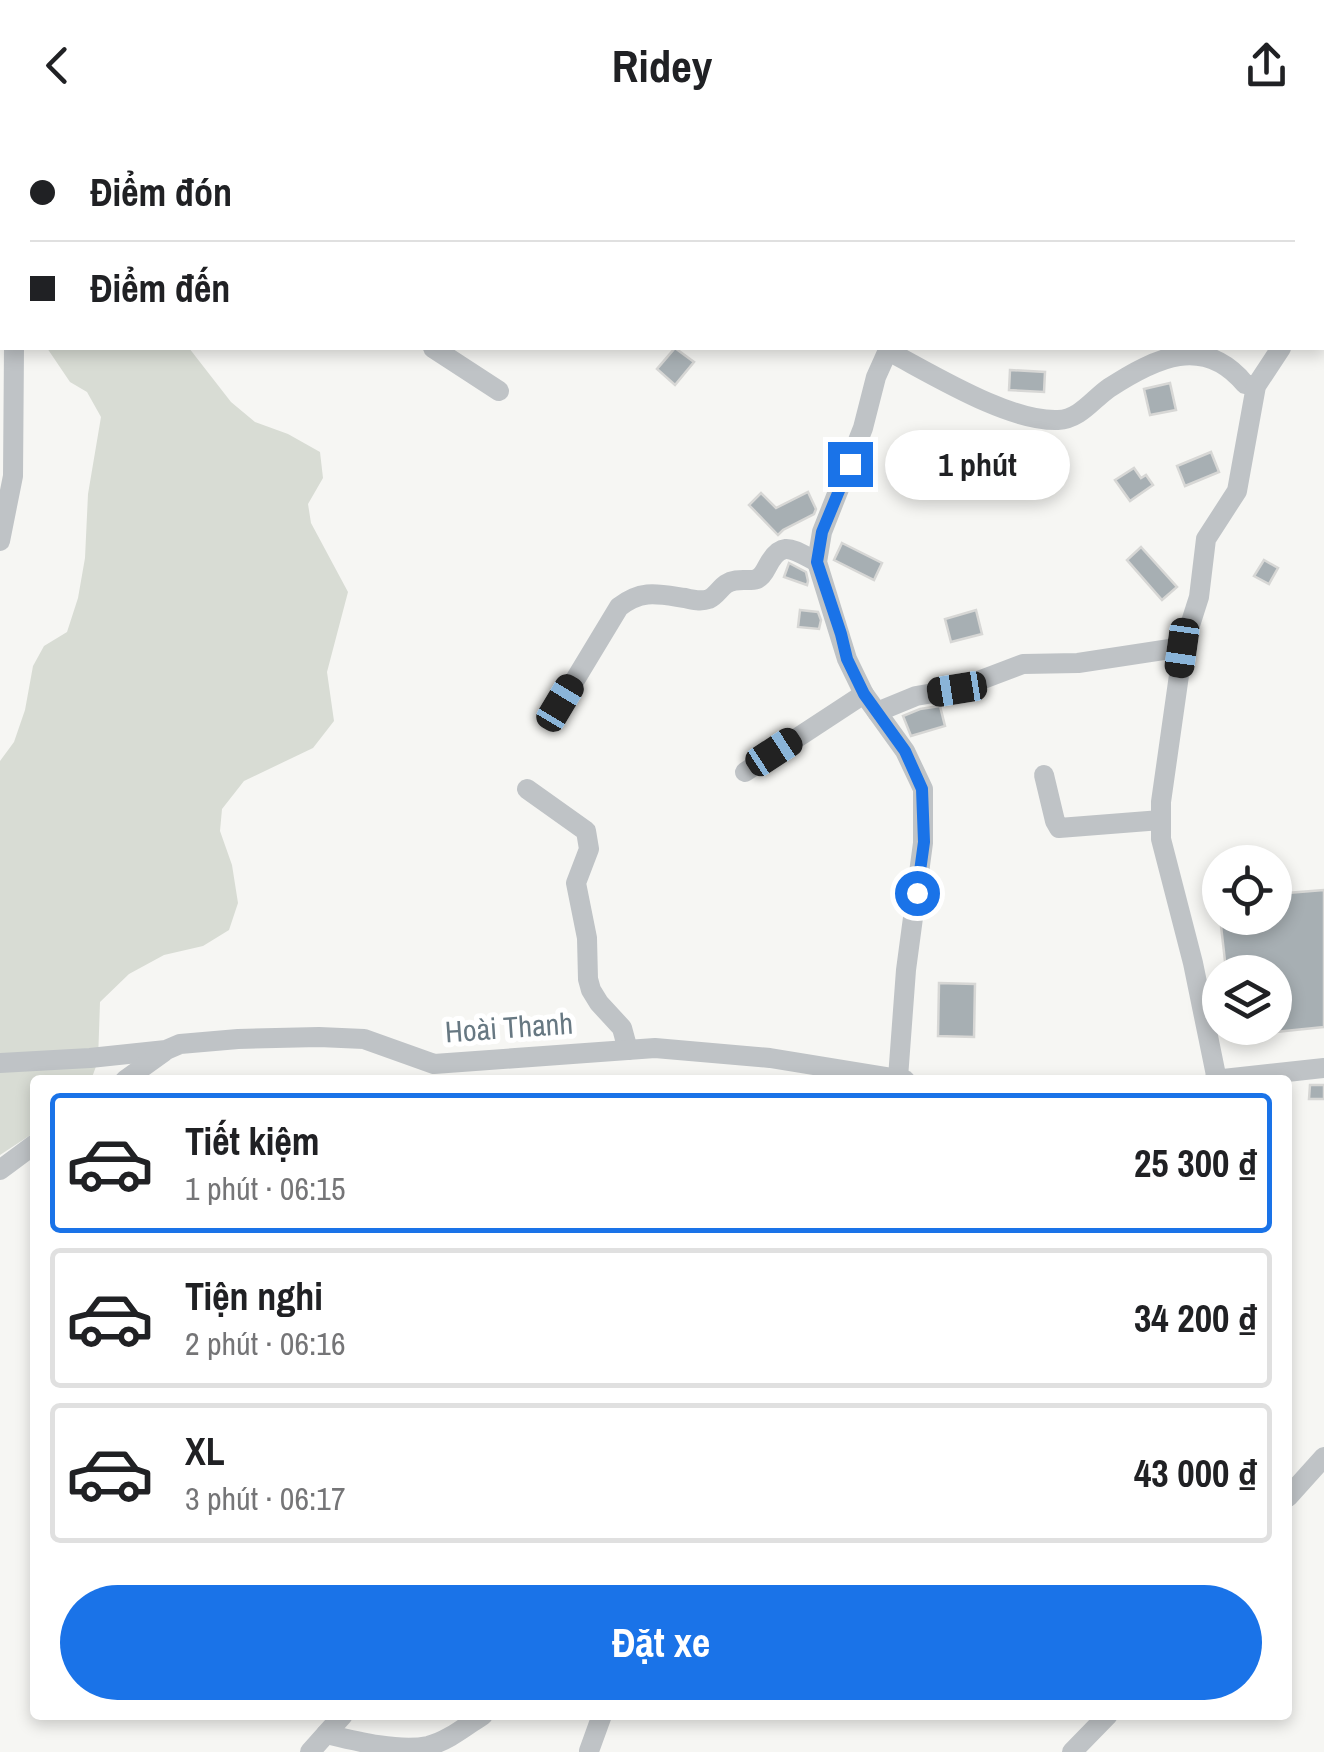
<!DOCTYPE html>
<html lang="vi">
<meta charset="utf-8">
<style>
:root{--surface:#fff;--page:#f2f2f2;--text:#202124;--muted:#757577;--line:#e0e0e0;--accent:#1a73e8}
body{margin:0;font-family:"Archivo Narrow",sans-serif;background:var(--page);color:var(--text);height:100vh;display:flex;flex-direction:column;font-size:38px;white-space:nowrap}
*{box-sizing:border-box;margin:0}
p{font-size:32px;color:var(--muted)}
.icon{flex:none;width:55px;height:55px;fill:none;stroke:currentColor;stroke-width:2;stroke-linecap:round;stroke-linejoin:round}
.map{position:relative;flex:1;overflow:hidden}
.side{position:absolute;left:30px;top:945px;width:1262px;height:645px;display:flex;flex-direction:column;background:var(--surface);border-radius:10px;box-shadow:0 5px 15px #0003}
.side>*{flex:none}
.guide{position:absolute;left:0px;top:0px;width:1325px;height:220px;box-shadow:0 5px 15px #0003;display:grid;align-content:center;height:220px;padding:0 30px;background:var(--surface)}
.buttons{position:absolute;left:1202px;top:715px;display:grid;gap:20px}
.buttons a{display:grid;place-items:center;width:90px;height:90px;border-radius:50%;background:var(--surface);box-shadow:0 5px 15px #0003;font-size:50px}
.end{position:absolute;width:45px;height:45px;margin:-22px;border:12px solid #1a73e8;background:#fff;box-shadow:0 0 0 5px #fff}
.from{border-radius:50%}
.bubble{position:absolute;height:70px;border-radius:35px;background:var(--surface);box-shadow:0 5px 15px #0003;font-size:32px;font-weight:800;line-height:70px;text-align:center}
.car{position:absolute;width:30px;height:60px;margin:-30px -15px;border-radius:12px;box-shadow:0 0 8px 2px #0007;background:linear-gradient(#222 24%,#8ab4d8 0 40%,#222 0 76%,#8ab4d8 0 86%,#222 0)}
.guide b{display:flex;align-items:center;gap:35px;height:95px;font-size:38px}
.guide b+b{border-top:2px solid var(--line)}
.guide i{width:25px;height:25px;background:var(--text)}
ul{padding:18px 0 0;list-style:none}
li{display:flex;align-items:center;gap:30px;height:140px;margin:0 20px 15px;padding:0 10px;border:5px solid var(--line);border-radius:10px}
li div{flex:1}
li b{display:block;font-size:38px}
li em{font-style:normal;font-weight:800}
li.on{border-color:var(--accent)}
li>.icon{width:90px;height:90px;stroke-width:1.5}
.cta{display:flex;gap:20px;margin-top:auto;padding:20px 30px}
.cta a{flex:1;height:115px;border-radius:60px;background:var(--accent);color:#fff;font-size:40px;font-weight:800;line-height:115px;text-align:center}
header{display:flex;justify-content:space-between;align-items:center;height:130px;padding:0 30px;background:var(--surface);font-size:45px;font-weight:800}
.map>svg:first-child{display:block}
</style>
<header><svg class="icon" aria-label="back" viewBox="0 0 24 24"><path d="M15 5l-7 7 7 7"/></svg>Ridey<svg class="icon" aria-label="share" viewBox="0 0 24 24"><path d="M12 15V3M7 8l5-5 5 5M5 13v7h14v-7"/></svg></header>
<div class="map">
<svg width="1324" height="1622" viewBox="0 0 1324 1622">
<rect width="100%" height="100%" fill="#f6f6f3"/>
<g fill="#d8dcd4">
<polygon points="50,0 218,0 217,2 50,2"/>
<polygon points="47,218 189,218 231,272 255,292 288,304 320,322 323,348 308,374 311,393 348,462 327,542 334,591 313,618 244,651 222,679 220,701 232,735 238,773 229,800 203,816 164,825 129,844 100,872 98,931 91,950 35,950 35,1002 0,1025 0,631 14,612 25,580 33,536 44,516 67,502 78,468 85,428 88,364 101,287 87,262 70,252"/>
</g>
<g fill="#a7afb3" stroke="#d7d7d5" stroke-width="2.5">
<polygon points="675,218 694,232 675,255 657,239"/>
<polygon points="1010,240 1045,242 1044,262 1009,260"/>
<polygon points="1170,253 1176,280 1150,285 1144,259"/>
<polygon points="1211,322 1219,342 1185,356 1177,336"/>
<polygon points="1134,338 1141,348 1146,345 1153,355 1130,371 1115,350"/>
<polygon points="808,362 816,379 814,384 783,400 778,405 749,375 761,363 776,378"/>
<polygon points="842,413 882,433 874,450 834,430"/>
<polygon points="1141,417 1177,457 1162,470 1127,430"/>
<polygon points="1264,430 1278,438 1269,454 1254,446"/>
<polygon points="789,433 806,442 808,451 807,455 784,447"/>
<polygon points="800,480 818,482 821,490 819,499 798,497"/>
<polygon points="976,480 982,504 951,512 945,489"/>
<polygon points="940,576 945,596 911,606 903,586 920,579"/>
<polygon points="1324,760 1324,897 1275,902 1275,842 1240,842 1240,839 1226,840 1221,796 1234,795 1233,788 1275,788 1275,764"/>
<polygon points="939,853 975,854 974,907 938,906"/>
<polygon points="1310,955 1324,955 1324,969 1309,969"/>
</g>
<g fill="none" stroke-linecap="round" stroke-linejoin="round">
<g stroke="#b9bcbe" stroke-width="2.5" stroke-dasharray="5 5" stroke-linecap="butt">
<polyline points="227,0 230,2"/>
<polyline points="185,2 190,0"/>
</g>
<g stroke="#bfc3c6" stroke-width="20">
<polyline points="607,0 609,2"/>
<polyline points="770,0 774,2"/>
<polyline points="24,2 24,0"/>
<polyline points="349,2 352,0"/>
<polyline points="562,2 566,0"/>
<polyline points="1256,2 1258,0"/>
<polyline points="0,83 2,83"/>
<polyline points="1322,138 1324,139"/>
<polyline points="433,218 499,261"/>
<polyline points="889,218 876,247 863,298 822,402 817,432 847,529 864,564 905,621 923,659 923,713 906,840 898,948"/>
<path d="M888 221C932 244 1009 292 1058 290 1080 289 1092 270 1109 258 1155 228 1204 204 1245 254L1256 256"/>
<polyline points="0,411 13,346 14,218"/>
<path d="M561 573 619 477C642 459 658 464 685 468 693 470 701 472 709 469 716 466 720 458 726 454 737 447 748 452 757 449 761 447 765 441 767 437 782 408 793 420 817 432"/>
<polyline points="877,582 916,566 957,559 1023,534 1078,533 1183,517"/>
<polyline points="745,642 864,564"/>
<polyline points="1044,645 1055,691 1059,698 1161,690"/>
<polyline points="527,659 586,701 589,719 576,753 587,808 588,849 591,860 599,873 622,898 628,920"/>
<polyline points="0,933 90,928 166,920 180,914 238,909 319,907 364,909 434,934 655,918 770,928 905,950"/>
<polyline points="125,950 164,922"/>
<polyline points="1214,950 1324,938"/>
<polyline points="1217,950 1193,833 1161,709 1161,672 1183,517 1199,467 1206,409 1237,361 1256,256 1281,218"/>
<polyline points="0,1040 35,1014"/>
<polyline points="1288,1367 1324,1327"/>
<path d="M326 1604C355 1611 398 1622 428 1616 448 1611 466 1596 483 1585"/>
<polyline points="589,1621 602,1585"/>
<polyline points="310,1622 343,1585"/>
<polyline points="1072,1622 1108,1585"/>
</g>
</g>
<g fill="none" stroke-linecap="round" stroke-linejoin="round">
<polyline stroke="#1a73e8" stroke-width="12" points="850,334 822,402 817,432 841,504 847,529 864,564 905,621 922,659 924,712 917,763"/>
</g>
<g text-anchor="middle" stroke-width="10" stroke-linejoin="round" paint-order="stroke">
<g font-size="30" fill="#677882" stroke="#fff">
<text transform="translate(509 898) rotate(-4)" y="10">Hoài Thanh</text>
</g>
</g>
</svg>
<div class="buttons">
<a><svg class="icon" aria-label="locate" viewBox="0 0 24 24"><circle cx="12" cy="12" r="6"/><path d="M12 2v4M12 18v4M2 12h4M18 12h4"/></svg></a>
<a><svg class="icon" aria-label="layers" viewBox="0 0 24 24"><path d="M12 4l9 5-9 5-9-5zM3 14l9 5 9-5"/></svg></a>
</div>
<i class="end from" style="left:917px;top:763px"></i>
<i class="end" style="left:850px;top:334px"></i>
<div class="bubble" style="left:885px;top:300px;width:185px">1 phút</div>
<i class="car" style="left:1182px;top:518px;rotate:188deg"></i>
<i class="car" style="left:957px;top:559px;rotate:261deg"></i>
<i class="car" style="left:560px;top:573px;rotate:31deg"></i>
<i class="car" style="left:774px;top:622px;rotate:57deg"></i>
<div class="guide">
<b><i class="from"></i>Điểm đón</b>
<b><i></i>Điểm đến</b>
</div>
<section class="side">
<ul>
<li class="on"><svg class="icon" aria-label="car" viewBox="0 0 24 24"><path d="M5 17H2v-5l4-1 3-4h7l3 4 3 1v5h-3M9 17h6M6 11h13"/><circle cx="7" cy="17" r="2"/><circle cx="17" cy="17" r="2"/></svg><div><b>Tiết kiệm</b><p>1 phút · 06:15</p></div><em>25 300 ₫</em></li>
<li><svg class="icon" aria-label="car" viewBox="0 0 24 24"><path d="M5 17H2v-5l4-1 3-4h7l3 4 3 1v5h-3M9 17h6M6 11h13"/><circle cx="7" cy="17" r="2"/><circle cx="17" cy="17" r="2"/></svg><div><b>Tiện nghi</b><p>2 phút · 06:16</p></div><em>34 200 ₫</em></li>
<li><svg class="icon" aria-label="car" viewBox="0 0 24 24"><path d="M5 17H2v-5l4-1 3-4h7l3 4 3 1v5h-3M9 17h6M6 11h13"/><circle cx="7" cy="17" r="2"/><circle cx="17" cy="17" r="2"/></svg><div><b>XL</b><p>3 phút · 06:17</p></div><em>43 000 ₫</em></li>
</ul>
<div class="cta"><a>Đặt xe</a></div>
</section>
</div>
